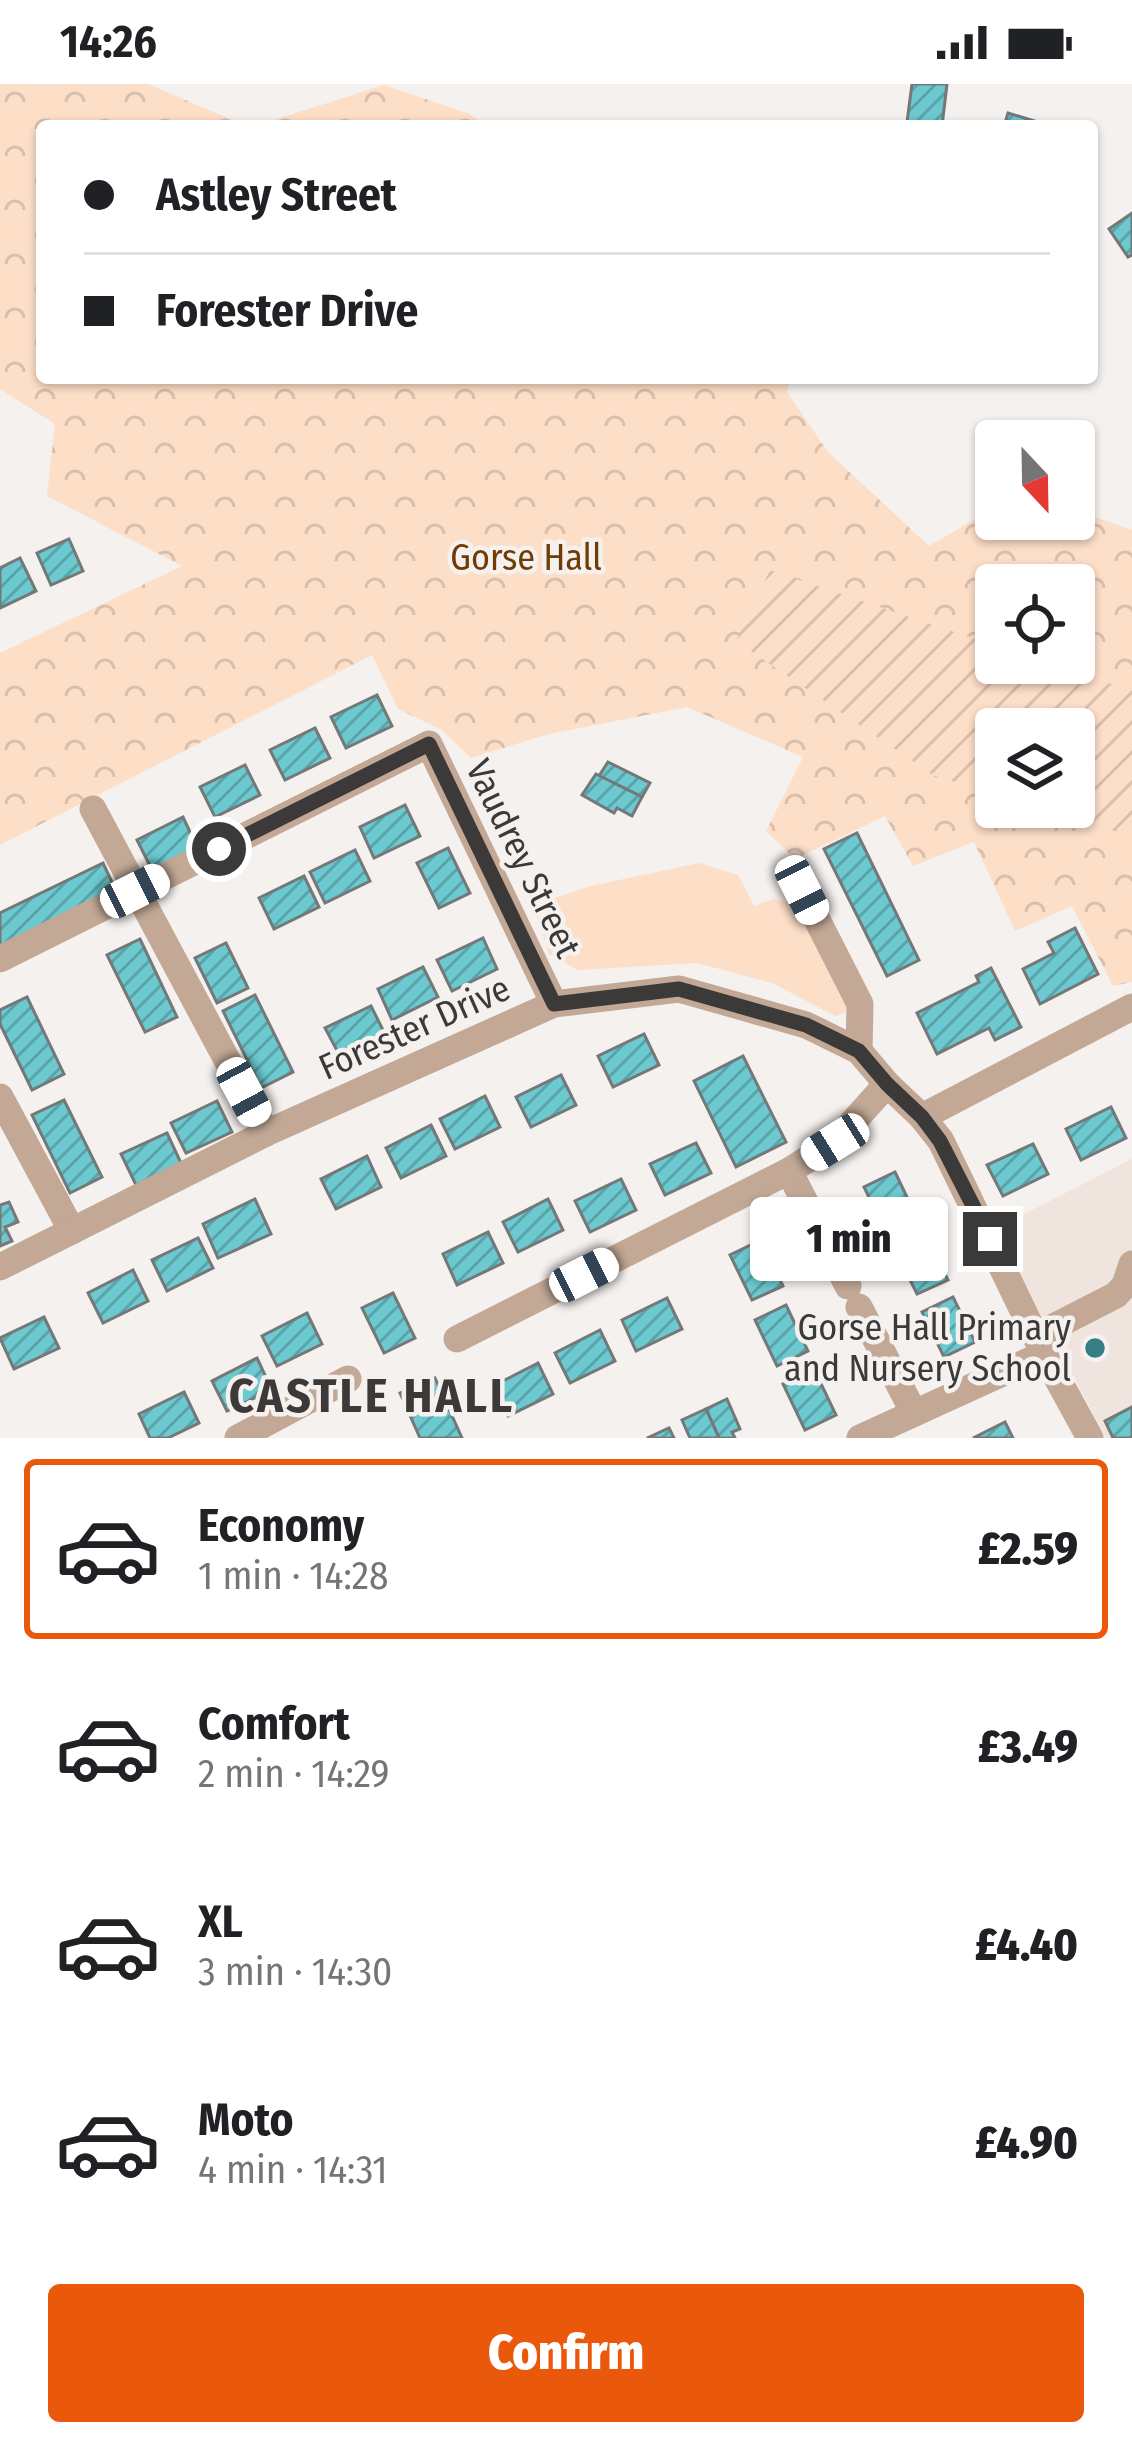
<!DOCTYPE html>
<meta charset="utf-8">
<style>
:root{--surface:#fff;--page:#f6f6f6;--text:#202124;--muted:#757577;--line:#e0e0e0;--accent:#ea580c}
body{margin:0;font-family:"Fira Sans Condensed",sans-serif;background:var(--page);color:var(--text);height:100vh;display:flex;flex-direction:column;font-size:45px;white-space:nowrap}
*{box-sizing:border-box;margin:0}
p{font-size:39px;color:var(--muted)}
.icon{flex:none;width:66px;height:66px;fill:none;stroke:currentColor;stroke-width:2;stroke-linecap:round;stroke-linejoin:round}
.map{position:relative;height:1354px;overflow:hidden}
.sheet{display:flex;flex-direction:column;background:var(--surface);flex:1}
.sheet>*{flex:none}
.guide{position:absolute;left:36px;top:36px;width:1062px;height:264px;border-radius:12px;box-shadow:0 3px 9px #0004;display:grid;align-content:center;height:264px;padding:0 48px;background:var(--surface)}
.needle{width:78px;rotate:158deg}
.buttons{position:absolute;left:975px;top:336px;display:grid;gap:24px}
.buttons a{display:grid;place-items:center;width:120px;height:120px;border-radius:12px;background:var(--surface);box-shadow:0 3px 9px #0004;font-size:60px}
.end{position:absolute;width:54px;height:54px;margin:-27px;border:15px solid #3b3a39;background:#fff;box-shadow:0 0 0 6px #fff}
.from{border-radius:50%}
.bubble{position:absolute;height:84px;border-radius:12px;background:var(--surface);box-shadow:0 3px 9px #0004;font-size:39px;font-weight:800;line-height:84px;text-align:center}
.car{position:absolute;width:36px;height:72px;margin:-36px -18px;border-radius:15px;box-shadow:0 0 9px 3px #0007;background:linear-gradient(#fff 24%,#345 0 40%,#fff 0 76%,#345 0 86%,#fff 0)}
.guide b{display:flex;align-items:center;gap:42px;height:114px;font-size:45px}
.guide b+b{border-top:3px solid var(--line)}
.guide i{width:30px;height:30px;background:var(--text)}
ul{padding:21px 0 0;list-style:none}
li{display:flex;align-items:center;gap:36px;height:180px;margin:0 24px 18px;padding:0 24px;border:6px solid transparent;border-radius:12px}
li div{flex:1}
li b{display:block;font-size:45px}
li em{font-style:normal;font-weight:800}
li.active{border-color:var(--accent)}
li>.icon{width:108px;height:108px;stroke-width:1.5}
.button{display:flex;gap:24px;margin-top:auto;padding:24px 48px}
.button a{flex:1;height:138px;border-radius:12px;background:var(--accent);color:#fff;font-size:48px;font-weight:800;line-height:138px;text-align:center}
.status{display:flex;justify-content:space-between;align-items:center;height:84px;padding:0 60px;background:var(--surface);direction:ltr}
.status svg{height:33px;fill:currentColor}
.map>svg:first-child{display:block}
</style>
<div class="status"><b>14:26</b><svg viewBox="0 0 49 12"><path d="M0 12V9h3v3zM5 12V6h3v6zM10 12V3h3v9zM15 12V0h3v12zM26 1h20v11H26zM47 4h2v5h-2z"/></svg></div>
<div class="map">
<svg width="1132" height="1354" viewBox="0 0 1132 1354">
<defs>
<pattern id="park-crowns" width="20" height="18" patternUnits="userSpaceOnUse" patternTransform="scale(3)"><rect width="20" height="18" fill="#fddec7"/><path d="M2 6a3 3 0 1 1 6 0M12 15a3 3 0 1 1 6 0" fill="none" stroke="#dabfac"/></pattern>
<pattern id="garden-furrows" width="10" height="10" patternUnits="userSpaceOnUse" patternTransform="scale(3)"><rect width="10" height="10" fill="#fddec7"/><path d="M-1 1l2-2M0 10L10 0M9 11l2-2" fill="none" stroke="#dabfac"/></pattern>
<pattern id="building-hatch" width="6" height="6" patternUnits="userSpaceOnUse" patternTransform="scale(3)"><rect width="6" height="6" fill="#6bc9cf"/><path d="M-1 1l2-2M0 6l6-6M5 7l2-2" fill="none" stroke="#59a4a9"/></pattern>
</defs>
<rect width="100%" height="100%" fill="#f4f1ef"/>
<polygon fill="#efe5de" points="1132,1075 1132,1354 1106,1354 995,1145"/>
<polygon fill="#fddec7" points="699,779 738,791 754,822 773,815 796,819 849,917 845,929 835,932 772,899 697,879 578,886 549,870 533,821 591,802"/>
<g fill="url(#park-crowns)" fill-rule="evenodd">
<path d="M0 0H148L246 42H42V294H791L787 308 828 368 929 462 996 423V435H1074V426L1132 446V898L1113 902 1072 822 1015 847 974 758 913 782 885 732 795 775 766 747 803 673 687 623 549 650 471 674 442 646 398 625 372 571 0 761V569L182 482 47 412 55 340 0 305ZM996 501H1074V579H996ZM996 645H1074V723H996Z"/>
<polygon points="384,1 467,29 488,42 255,42"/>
</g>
<polygon fill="url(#garden-furrows)" points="770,486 996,562 996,579 1048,579 1132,607 1132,745 1107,747 1033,723 1074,723 1074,645 996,645 996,711 933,691 736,557"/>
<g fill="url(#building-hatch)" stroke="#747878" stroke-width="3">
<polygon points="912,0 947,0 942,42 907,38"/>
<polygon points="1008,29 1041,39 1040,42 1004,42"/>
<polygon points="1132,129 1132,171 1128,173 1109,145"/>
<polygon points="69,455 83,487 51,501 37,469"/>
<polygon points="20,474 36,507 0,524 0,484"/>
<polygon points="377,611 392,642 346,664 331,633"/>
<polygon points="315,644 330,674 285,696 270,666"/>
<polygon points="608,678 650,699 642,713 599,692"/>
<polygon points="245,681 260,711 215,733 200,703"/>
<polygon points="596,690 642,713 632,732 617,724 614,729 582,711"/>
<polygon points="405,721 420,752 374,774 360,743"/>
<polygon points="183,733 198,765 152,786 137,756"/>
<polygon points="857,749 919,876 887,892 824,765"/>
<polygon points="448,764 470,809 439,824 417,779"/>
<polygon points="355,766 370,797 325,819 310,788"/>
<polygon points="103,779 118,811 0,869 0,829"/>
<polygon points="304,792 319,823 274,845 259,814"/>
<polygon points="1075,844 1098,890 1040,920 1023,885 1054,869 1048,858"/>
<polygon points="483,854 497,885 452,907 437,876"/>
<polygon points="140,855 177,933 145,948 107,871"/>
<polygon points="226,859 248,904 217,919 195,874"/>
<polygon points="423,883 438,913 392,936 378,905"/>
<polygon points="991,884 1021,943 995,956 989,944 937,970 917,929 979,898 976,892"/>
<polygon points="255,911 293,988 261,1004 223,927"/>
<polygon points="27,913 64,990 32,1006 0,940 0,926"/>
<polygon points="371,922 386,952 341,974 325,944"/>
<polygon points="644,950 659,981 613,1003 598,972"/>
<polygon points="743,972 786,1058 736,1083 694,997"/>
<polygon points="561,991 576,1021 531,1043 516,1013"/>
<polygon points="485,1012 500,1043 455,1065 440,1035"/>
<polygon points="64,1016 102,1093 70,1109 32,1031"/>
<polygon points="217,1017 232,1048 186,1069 171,1039"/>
<polygon points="1111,1023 1126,1054 1081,1076 1066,1045"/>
<polygon points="431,1041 446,1072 401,1094 386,1064"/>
<polygon points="167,1049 181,1079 136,1101 121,1070"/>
<polygon points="696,1059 711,1089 665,1111 650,1080"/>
<polygon points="1033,1060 1048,1090 1003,1112 987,1081"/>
<polygon points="367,1072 381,1103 336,1125 321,1095"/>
<polygon points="895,1088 917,1134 886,1149 864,1103"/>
<polygon points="621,1095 636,1126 590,1148 575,1117"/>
<polygon points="255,1115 271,1150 218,1174 203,1140"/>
<polygon points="548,1115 563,1146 518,1168 503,1138"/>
<polygon points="9,1118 18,1138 5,1143 12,1157 0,1162 0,1121"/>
<polygon points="488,1148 503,1179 457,1201 443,1170"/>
<polygon points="926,1150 948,1196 917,1210 895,1165"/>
<polygon points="198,1154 213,1184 167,1207 152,1176"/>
<polygon points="761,1156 783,1202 752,1216 730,1171"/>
<polygon points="133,1186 148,1217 103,1239 88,1209"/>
<polygon points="393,1209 415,1254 384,1269 362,1224"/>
<polygon points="953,1213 975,1258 944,1273 922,1228"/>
<polygon points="667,1214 682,1245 636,1267 622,1236"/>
<polygon points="786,1221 808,1267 777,1282 755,1236"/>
<polygon points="307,1229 322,1260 277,1282 262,1252"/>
<polygon points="44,1233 59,1264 14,1285 0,1254"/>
<polygon points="600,1246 615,1277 570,1299 555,1269"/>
<polygon points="257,1274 272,1306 227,1327 212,1297"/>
<polygon points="538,1279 553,1310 508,1332 493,1302"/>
<polygon points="814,1285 836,1331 805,1346 783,1300"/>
<polygon points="435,1294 462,1354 420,1354 400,1309"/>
<polygon points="184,1308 199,1339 168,1354 150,1354 139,1330"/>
<polygon points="727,1315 740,1345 732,1348 735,1354 719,1354 706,1325"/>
<polygon points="1132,1323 1132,1354 1113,1354 1105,1337"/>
<polygon points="706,1325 719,1354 690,1354 682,1336"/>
<polygon points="1005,1338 1013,1354 973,1354"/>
<polygon points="669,1344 674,1354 647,1354"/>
</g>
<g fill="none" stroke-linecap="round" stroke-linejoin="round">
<g stroke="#c2a895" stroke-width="27">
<polyline points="93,725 266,1049"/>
<polyline points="802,806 860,920 859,967"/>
<polyline points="0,875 429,660 554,920"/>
<polyline points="0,1013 72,1147"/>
<polyline points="922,1033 1132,923"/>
<polyline points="789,1087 848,1202"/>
<polyline points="0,1183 266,1049 554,920 679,905 806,941 859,967 887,1000 922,1033 941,1057 1044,1270 1090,1354"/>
<polyline points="859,1223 914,1329"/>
<polyline points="1036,1252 1116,1211 1125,1201 1132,1180"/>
<polyline points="457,1255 789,1087 835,1058 887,1000"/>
<polyline points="238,1354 348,1295"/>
<polyline points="860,1354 1044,1270"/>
</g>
</g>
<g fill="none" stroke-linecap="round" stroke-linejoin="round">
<polyline stroke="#3b3a39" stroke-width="15" points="219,765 429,660 554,920 679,905 806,941 859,967 887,1000 922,1033 940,1057 990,1155"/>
</g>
<circle fill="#357e83" stroke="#f4f1ef" stroke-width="4.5" cx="1095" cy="1264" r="12"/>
<g text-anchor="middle" stroke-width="9" stroke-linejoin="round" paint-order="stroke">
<g font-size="36" fill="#703b04" stroke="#f4f1ef">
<text x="526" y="486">Gorse Hall</text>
</g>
<g font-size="36" fill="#3b3a39" stroke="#f4f1ef">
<text transform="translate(524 774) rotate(64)" y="13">Vaudrey Street</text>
<text transform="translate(414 943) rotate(-24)" y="13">Forester Drive</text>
</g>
<g font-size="36" fill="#3b3a39" stroke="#f4f1ef" text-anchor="end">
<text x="1071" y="1256">Gorse Hall Primary<tspan x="1071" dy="41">and Nursery School</tspan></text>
</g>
<g font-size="48" font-weight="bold" letter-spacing="3" fill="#3c3938" stroke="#f4f1ef">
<text x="372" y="1328">CASTLE HALL</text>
</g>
</g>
</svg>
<div class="buttons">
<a><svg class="needle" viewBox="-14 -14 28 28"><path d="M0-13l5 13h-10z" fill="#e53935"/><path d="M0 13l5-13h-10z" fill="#757577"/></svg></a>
<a><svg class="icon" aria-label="locate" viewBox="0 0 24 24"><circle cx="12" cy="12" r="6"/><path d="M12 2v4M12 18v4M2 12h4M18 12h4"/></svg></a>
<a><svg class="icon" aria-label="layers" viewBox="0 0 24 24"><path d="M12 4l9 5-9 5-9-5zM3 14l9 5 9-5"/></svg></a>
</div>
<i class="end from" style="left:219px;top:765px"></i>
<i class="end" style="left:990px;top:1155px"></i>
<div class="bubble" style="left:750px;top:1113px;width:198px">1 min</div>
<i class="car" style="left:802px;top:806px;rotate:153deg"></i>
<i class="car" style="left:135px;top:807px;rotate:63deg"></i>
<i class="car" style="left:244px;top:1008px;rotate:152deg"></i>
<i class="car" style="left:835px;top:1058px;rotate:238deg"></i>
<i class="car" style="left:584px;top:1191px;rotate:63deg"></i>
<div class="guide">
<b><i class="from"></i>Astley Street</b>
<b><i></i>Forester Drive</b>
</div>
</div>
<section class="sheet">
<ul>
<li class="active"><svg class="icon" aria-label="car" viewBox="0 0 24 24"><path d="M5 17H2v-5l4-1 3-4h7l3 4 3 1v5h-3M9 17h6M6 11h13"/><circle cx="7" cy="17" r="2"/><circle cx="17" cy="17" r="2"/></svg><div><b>Economy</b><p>1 min · 14:28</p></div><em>£2.59</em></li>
<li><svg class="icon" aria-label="car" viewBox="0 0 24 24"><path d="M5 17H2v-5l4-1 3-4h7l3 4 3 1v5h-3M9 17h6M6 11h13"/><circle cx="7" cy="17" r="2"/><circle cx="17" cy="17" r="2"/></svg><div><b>Comfort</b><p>2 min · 14:29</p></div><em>£3.49</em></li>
<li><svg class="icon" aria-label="car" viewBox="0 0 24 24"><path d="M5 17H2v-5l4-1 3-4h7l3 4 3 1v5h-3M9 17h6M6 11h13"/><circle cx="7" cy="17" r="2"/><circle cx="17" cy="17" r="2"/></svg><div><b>XL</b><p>3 min · 14:30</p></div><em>£4.40</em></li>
<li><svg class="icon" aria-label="car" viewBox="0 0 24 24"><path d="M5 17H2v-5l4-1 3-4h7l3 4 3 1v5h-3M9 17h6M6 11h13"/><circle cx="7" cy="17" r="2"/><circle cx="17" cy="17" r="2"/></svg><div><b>Moto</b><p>4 min · 14:31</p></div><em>£4.90</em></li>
</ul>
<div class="button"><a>Confirm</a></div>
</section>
